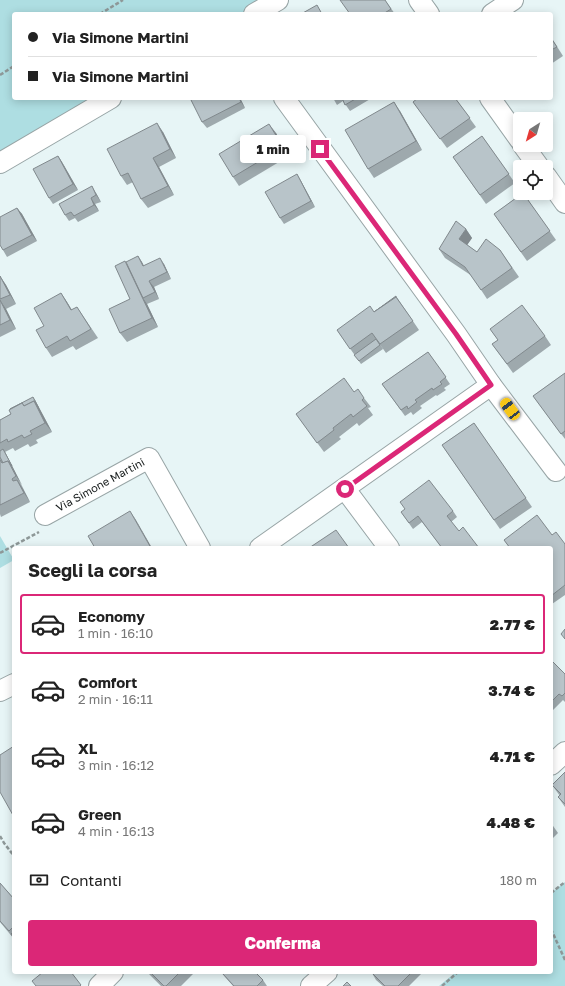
<!DOCTYPE html>
<html lang="it">
<meta charset="utf-8">
<style>
:root{--surface:#fff;--page:#f2f2f2;--text:#222;--muted:#767676;--line:#e0e0e0;--accent:#db2777}
body{margin:0;font-family:"Golos Text",sans-serif;background:var(--page);color:var(--text);height:100vh;display:flex;flex-direction:column;font-size:15px;white-space:nowrap}
*{box-sizing:border-box;margin:0}
p{font-size:13px;color:var(--muted)}
.icon{flex:none;width:22px;height:22px;fill:none;stroke:currentColor;stroke-width:2;stroke-linecap:round;stroke-linejoin:round}
.map{position:relative;flex:1;overflow:hidden}
.drawer{position:absolute;left:12px;top:546px;width:541px;height:428px;display:flex;flex-direction:column;background:var(--surface);border-radius:4px;box-shadow:0 2px 10px #0003}
.drawer>*{flex:none}
.banner{position:absolute;left:12px;top:12px;width:541px;height:88px;border-radius:4px;box-shadow:0 2px 10px #0003;display:grid;align-content:center;height:88px;padding:0 16px;background:var(--surface)}
.needle{width:26px;rotate:217deg}
.fabs{position:absolute;left:513px;top:112px;display:grid;gap:8px}
.fabs a{display:grid;place-items:center;width:40px;height:40px;border-radius:4px;background:var(--surface);box-shadow:0 2px 10px #0003;font-size:20px}
.end{position:absolute;width:18px;height:18px;margin:-9px;border:5px solid #db2777;background:#fff;box-shadow:0 0 0 2px #fff}
.from{border-radius:50%}
.bubble{position:absolute;height:28px;border-radius:4px;background:var(--surface);box-shadow:0 2px 10px #0003;font-size:13px;font-weight:800;line-height:28px;text-align:center}
.car{position:absolute;width:12px;height:24px;margin:-12px -6px;border-radius:5px;box-shadow:0 0 3px 1px #0007;background:linear-gradient(#f5c518 24%,#345 0 40%,#f5c518 0 76%,#345 0 86%,#f5c518 0)}
.banner b{display:flex;align-items:center;gap:14px;height:38px;font-size:15px}
.banner b+b{border-top:1px solid var(--line)}
.banner i{width:10px;height:10px;background:var(--text)}
ul{padding:0;list-style:none}
li{display:flex;align-items:center;gap:12px;height:60px;margin:0 8px 6px;padding:0 8px;border:2px solid transparent;border-radius:4px}
li div{flex:1}
li b{display:block;font-size:15px}
li em{font-style:normal;font-weight:800}
li.current{border-color:var(--accent)}
li>.icon{width:36px;height:36px;stroke-width:1.5}
h2{padding:0 16px;font-size:18px;line-height:48px}
.pay{display:flex;align-items:center;gap:10px;height:44px;padding:0 16px;font-size:15px}
.pay p{margin-inline-start:auto}
.cta{display:flex;gap:8px;margin-top:auto;padding:8px 16px}
.cta a{flex:1;height:46px;border-radius:4px;background:var(--accent);color:#fff;font-size:16px;font-weight:800;line-height:46px;text-align:center}
.map>svg:first-child{display:block}
</style>
<div class="map">
<svg width="565" height="986" viewBox="0 0 565 986">
<rect width="100%" height="100%" fill="#e7f5f6"/>
<g fill="#aedee2">
<polygon points="0,0 278,0 254,14 14,14 14,98 111,98 0,163"/>
<polygon points="0,536 14,560 0,568"/>
<polygon points="565,882 565,986 439,986 456,972 551,972 551,893"/>
</g>
<g fill="none" stroke-linecap="round" stroke-linejoin="round">
<g stroke="#98a5a6" stroke-width="22">
<g id="minor">
<polyline points="419,0 429,14"/>
<polyline points="254,14 278,0"/>
<polyline points="492,14 513,0"/>
<polyline points="284,98 456,334 491,385 556,471"/>
<polyline points="490,98 520,140"/>
<polyline points="523,145 539,167"/>
<polyline points="0,163 111,98"/>
<polyline points="546,176 565,203"/>
<polyline points="345,489 389,548"/>
<path id="s1" d="M45 515 149 458 200 548"/>
<polyline points="260,548 491,385"/>
<polyline points="0,691 14,684"/>
<polyline points="551,765 565,752"/>
<polyline points="99,986 113,972"/>
<polyline points="311,986 327,972"/>
</g>
</g>
<g stroke="#8e9898" stroke-width="2.5" stroke-dasharray="4 2" stroke-linecap="butt">
<polyline points="100,14 123,0"/>
<polyline points="0,75 14,66"/>
<polyline points="0,553 39,532"/>
<polyline points="0,836 4,843 14,856"/>
<polyline points="551,893 565,882"/>
<polyline points="551,929 565,960"/>
<polyline points="442,986 458,972"/>
</g>
<use href="#minor" stroke="#fff" stroke-width="20"/>
</g>
<g fill="#9ea9ad">
<polygon points="385,0 395,14 350,14"/>
<polygon points="551,37 563,56 551,64"/>
<polygon points="194,98 240,98 245,108 207,128 202,122"/>
<polygon points="333,98 372,98 350,111 343,101 337,105"/>
<polygon points="455,98 476,127 447,148 413,102"/>
<polygon points="400,111 422,150 374,178 368,169"/>
<polygon points="163,132 176,158 159,167 174,195 148,208 141,199 133,182 127,185 121,176"/>
<polygon points="276,133 289,156 239,186 233,177"/>
<polygon points="482,136 515,183 486,204 453,157"/>
<polygon points="58,156 62,162 78,190 53,204 49,198"/>
<polygon points="297,174 301,181 315,207 284,224 280,218"/>
<polygon points="96,193 101,202 95,204 99,211 78,222 75,218 69,221 65,215"/>
<polygon points="523,193 556,240 527,261 494,214"/>
<polygon points="17,208 22,214 37,241 7,257 3,250"/>
<polygon points="466,229 472,238 467,245 477,252 500,250 519,277 487,299 472,276 445,258 439,249"/>
<polygon points="138,256 144,266 164,264 171,279 154,287 159,299 147,304 158,327 127,342 120,333 130,299 127,264"/>
<polygon points="0,276 6,285 16,304 6,309 16,329 0,337"/>
<polygon points="61,293 67,302 72,310 77,307 98,338 76,350 73,346 52,357 46,348 44,326"/>
<polygon points="396,296 419,330 386,353 379,343 383,349 361,364 337,330 374,312"/>
<polygon points="490,329 545,336 551,345 513,373 492,344 498,340"/>
<polygon points="428,352 450,384 444,388 446,390 437,396 436,395 420,406 422,408 413,415 411,412 405,416 382,384"/>
<polygon points="565,373 565,439 533,396"/>
<polygon points="354,392 364,398 371,407 368,408 373,415 359,426 357,423 339,437 341,439 324,452 296,414"/>
<polygon points="35,400 52,432 36,440 38,443 30,447 28,444 15,451 13,448 5,452 30,502 1,517 0,514 0,420"/>
<polygon points="474,423 532,507 500,529 442,445"/>
<polygon points="453,511 457,517 451,522 459,531 479,548 442,548 422,522 413,529 401,512"/>
<polygon points="552,535 565,544 565,595 552,604 551,602 551,548 510,548 504,540"/>
<polygon points="551,660 565,674 565,702 563,700 552,711 551,710"/>
<polygon points="565,772 565,807 558,797 560,796 552,785"/>
<polygon points="551,823 558,833 551,840"/>
<polygon points="0,883 14,899 14,939 0,922"/>
<polygon points="147,972 195,972 181,986 161,986"/>
<polygon points="373,972 423,972 409,986 383,986 376,980 372,973"/>
<polygon points="222,973 263,980 267,986 233,986 227,979"/>
</g>
<g fill="#81898d">
<polygon points="239,98 240,98 245,108 241,102"/>
<polygon points="394,102 400,111 422,150 416,141"/>
<polygon points="157,123 163,132 176,158 170,149"/>
<polygon points="269,124 276,133 289,156 283,147"/>
<polygon points="58,156 62,162 78,190 73,184"/>
<polygon points="153,158 159,167 174,195 168,186"/>
<polygon points="297,174 301,181 315,207 311,201"/>
<polygon points="92,186 96,193 101,202 96,195"/>
<polygon points="91,198 95,204 99,211 94,205"/>
<polygon points="17,208 22,214 37,241 32,235"/>
<polygon points="466,229 472,238 465,248 459,239"/>
<polygon points="138,256 142,262 147,272 143,266"/>
<polygon points="160,258 164,264 171,279 167,272"/>
<polygon points="125,261 143,298 147,304 158,327 152,318"/>
<polygon points="0,276 6,285 16,304 10,295"/>
<polygon points="149,281 154,287 159,299 155,292"/>
<polygon points="61,293 67,302 77,319 71,310"/>
<polygon points="0,300 6,309 16,329 10,320"/>
<polygon points="33,397 35,400 52,432 45,423 34,401"/>
<polygon points="3,449 5,452 22,485 16,476"/>
<polygon points="17,480 23,489 30,502 24,493"/>
<polygon points="130,511 136,520 152,548 151,548"/>
</g>
<g fill="#b8c4c9" stroke="#81898d">
<polygon points="340,0 385,0 391,9 383,14 350,14"/>
<polygon points="317,5 322,14 301,14"/>
<polygon points="551,38 557,47 551,50"/>
<polygon points="194,98 239,98 241,102 202,122 191,100"/>
<polygon points="342,98 357,98 345,105"/>
<polygon points="418,98 455,98 470,118 440,139 413,102"/>
<polygon points="394,102 416,141 368,169 345,130"/>
<polygon points="157,123 170,149 153,158 168,186 141,199 128,173 121,176 107,149"/>
<polygon points="269,124 283,147 233,177 219,154"/>
<polygon points="482,136 509,174 480,195 453,157"/>
<polygon points="58,156 73,184 49,198 33,169"/>
<polygon points="297,174 311,201 280,218 265,192"/>
<polygon points="92,186 96,195 91,198 94,205 74,216 71,212 65,215 59,204"/>
<polygon points="523,193 550,231 521,252 494,214"/>
<polygon points="17,208 32,235 3,250 0,245 0,217"/>
<polygon points="456,221 466,229 459,239 477,252 486,239 500,250 512,268 481,290 465,267 439,249"/>
<polygon points="138,256 143,266 160,258 167,272 149,281 155,292 143,298 126,262"/>
<polygon points="125,261 152,318 120,333 109,309 130,299 115,266"/>
<polygon points="0,276 10,295 0,299"/>
<polygon points="61,293 71,310 77,307 91,329 70,341 67,336 46,348 36,330 44,326 34,308"/>
<polygon points="396,296 396,297 374,312"/>
<polygon points="396,297 413,321 380,344 372,333 350,349 337,330 370,306 374,312"/>
<polygon points="0,300 10,320 0,325"/>
<polygon points="522,305 545,336 507,364 492,344 498,340 490,329"/>
<polygon points="376,339 380,345 359,361 354,355"/>
<polygon points="428,352 446,377 440,382 442,384 433,390 432,388 415,400 417,402 408,409 407,406 401,410 382,384"/>
<polygon points="565,373 565,431 561,434 533,396"/>
<polygon points="344,378 354,392 358,389 364,398 362,400 367,406 353,417 351,414 333,428 334,430 317,443 296,414"/>
<polygon points="33,397 38,407 34,401 24,406 22,403 10,409"/>
<polygon points="34,401 45,423 30,431 32,434 24,438 22,435 8,442 7,439 0,443 0,420 11,414 9,410 22,403 24,406"/>
<polygon points="474,423 526,498 494,520 442,445"/>
<polygon points="3,449 12,466 8,461 3,463 0,457 0,451"/>
<polygon points="0,460 2,463 8,461 16,476 12,479 13,481 17,480 24,493 0,505"/>
<polygon points="429,480 453,511 447,516 459,531 463,527 479,548 442,548 418,516 409,523 401,512 405,509 400,502"/>
<polygon points="130,511 151,548 95,548 88,536"/>
<polygon points="537,515 552,535 556,532 565,544 565,585 551,596 551,548 510,548 504,540"/>
<polygon points="336,530 349,548 309,548"/>
<polygon points="565,629 565,639 561,634"/>
<polygon points="551,660 565,674 565,693 562,696 559,694 551,702"/>
<polygon points="14,746 14,817 0,792 0,755"/>
<polygon points="565,772 565,804 558,797 561,794 552,785"/>
<polygon points="0,883 14,899 14,928 13,927 9,931 0,921"/>
<polygon points="14,931 14,938 11,934"/>
<polygon points="43,972 71,972 81,985 80,986 36,986 32,981"/>
<polygon points="150,972 180,972 166,986 164,986"/>
<polygon points="224,972 255,972 263,980 257,986 234,986 222,973"/>
<polygon points="373,972 412,972 398,986 385,986 372,973"/>
<polygon points="347,982 351,986 343,986"/>
</g>
<g fill="none" stroke-linecap="round" stroke-linejoin="round">
<polyline stroke="#db2777" stroke-width="5" points="320,149 456,334 491,385 345,489"/>
</g>
<g text-anchor="middle" stroke-width="4" stroke-linejoin="round" paint-order="stroke">
<g font-size="11" fill="#151a1a" stroke="#fff">
<text dy="4" stroke="none"><textPath href="#s1" startOffset="63">Via Simone Martini</textPath></text>
</g>
</g>
</svg>
<div class="fabs">
<a><svg class="needle" viewBox="-14 -14 28 28"><path d="M0-13l5 13h-10z" fill="#e53935"/><path d="M0 13l5-13h-10z" fill="#767676"/></svg></a>
<a><svg class="icon" aria-label="locate" viewBox="0 0 24 24"><circle cx="12" cy="12" r="6"/><path d="M12 2v4M12 18v4M2 12h4M18 12h4"/></svg></a>
</div>
<i class="end from" style="left:345px;top:489px"></i>
<i class="end" style="left:320px;top:149px"></i>
<div class="bubble" style="left:240px;top:135px;width:66px">1 min</div>
<i class="car" style="left:510px;top:409px;rotate:323deg"></i>
<div class="banner">
<b><i class="from"></i>Via Simone Martini</b>
<b><i></i>Via Simone Martini</b>
</div>
<section class="drawer">
<h2>Scegli la corsa</h2>
<ul>
<li class="current"><svg class="icon" aria-label="car" viewBox="0 0 24 24"><path d="M5 17H2v-5l4-1 3-4h7l3 4 3 1v5h-3M9 17h6M6 11h13"/><circle cx="7" cy="17" r="2"/><circle cx="17" cy="17" r="2"/></svg><div><b>Economy</b><p>1 min · 16:10</p></div><em>2.77 €</em></li>
<li><svg class="icon" aria-label="car" viewBox="0 0 24 24"><path d="M5 17H2v-5l4-1 3-4h7l3 4 3 1v5h-3M9 17h6M6 11h13"/><circle cx="7" cy="17" r="2"/><circle cx="17" cy="17" r="2"/></svg><div><b>Comfort</b><p>2 min · 16:11</p></div><em>3.74 €</em></li>
<li><svg class="icon" aria-label="car" viewBox="0 0 24 24"><path d="M5 17H2v-5l4-1 3-4h7l3 4 3 1v5h-3M9 17h6M6 11h13"/><circle cx="7" cy="17" r="2"/><circle cx="17" cy="17" r="2"/></svg><div><b>XL</b><p>3 min · 16:12</p></div><em>4.71 €</em></li>
<li><svg class="icon" aria-label="car" viewBox="0 0 24 24"><path d="M5 17H2v-5l4-1 3-4h7l3 4 3 1v5h-3M9 17h6M6 11h13"/><circle cx="7" cy="17" r="2"/><circle cx="17" cy="17" r="2"/></svg><div><b>Green</b><p>4 min · 16:13</p></div><em>4.48 €</em></li>
</ul>
<div class="pay"><svg class="icon" aria-label="cash" viewBox="0 0 24 24"><path d="M3 7h18v10H3z"/><circle cx="12" cy="12" r="2"/></svg>Contanti<p>180 m</p></div>
<div class="cta"><a>Conferma</a></div>
</section>
</div>
